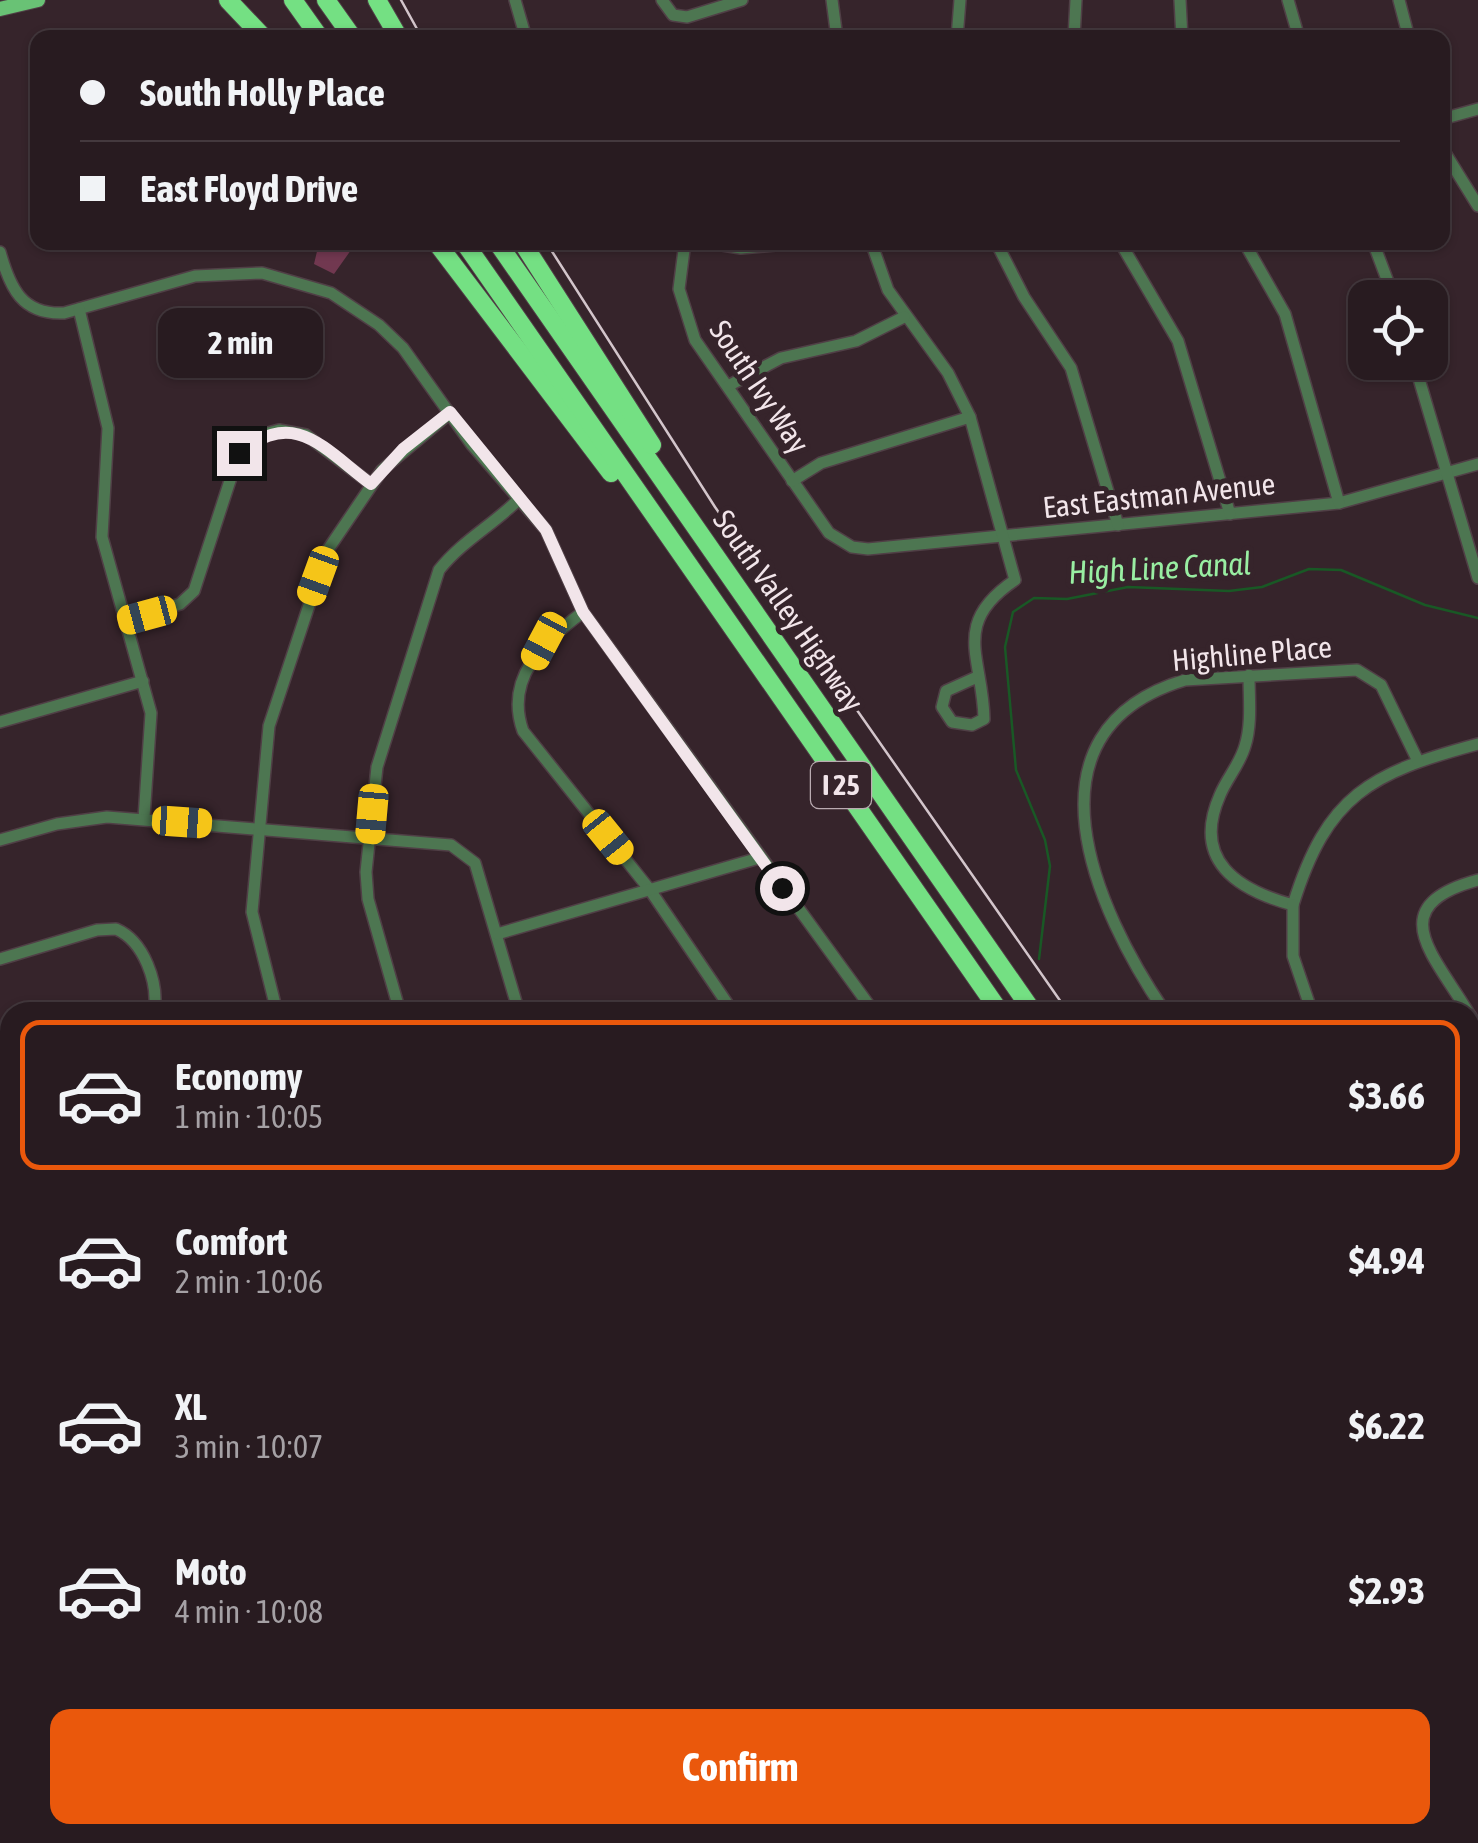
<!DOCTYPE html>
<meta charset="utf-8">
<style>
:root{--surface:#281b20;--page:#302429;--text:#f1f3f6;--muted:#a5a1a5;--line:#44393e;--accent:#ea580c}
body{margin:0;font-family:"Asap Condensed",sans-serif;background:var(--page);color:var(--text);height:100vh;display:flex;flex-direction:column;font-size:38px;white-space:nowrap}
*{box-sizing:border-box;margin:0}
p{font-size:32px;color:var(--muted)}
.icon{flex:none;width:55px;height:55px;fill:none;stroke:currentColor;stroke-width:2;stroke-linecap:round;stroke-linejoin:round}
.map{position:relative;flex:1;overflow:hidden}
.details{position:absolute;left:0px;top:1002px;width:1480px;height:842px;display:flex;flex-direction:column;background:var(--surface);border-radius:30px 30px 0 0;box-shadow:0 2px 8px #0004,0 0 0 2px var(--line)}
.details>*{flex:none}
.banner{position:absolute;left:30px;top:30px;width:1420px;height:220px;border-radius:20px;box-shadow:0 2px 8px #0004,0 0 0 2px var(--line);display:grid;align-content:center;height:220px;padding:0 50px;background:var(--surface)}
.fabs{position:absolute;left:1348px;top:280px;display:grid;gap:20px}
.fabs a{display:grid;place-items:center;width:100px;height:100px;border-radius:20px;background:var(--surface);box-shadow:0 2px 8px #0004,0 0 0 2px var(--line);font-size:50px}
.end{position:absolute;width:45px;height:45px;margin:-22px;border:12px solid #f2e5ea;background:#111;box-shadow:0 0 0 5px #111}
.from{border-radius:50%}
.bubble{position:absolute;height:70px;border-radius:20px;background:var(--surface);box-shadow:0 2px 8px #0004,0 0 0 2px var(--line);font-size:32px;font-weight:700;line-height:70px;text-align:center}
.car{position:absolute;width:30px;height:60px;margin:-30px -15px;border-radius:12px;box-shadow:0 0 8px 2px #0007;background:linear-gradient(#f5c518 24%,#345 0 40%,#f5c518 0 76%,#345 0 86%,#f5c518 0)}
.banner b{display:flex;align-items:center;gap:35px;height:95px;font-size:38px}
.banner b+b{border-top:2px solid var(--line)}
.banner i{width:25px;height:25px;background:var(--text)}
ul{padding:18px 0 0;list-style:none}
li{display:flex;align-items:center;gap:30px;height:150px;margin:0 20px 15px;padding:0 30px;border:5px solid transparent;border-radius:20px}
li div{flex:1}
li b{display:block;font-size:38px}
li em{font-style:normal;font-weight:700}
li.selected{border-color:var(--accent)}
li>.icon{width:90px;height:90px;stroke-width:1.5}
.primary-button{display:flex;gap:20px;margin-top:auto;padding:20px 50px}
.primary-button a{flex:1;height:115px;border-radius:20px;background:var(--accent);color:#fff;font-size:40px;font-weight:700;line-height:115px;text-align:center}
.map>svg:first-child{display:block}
</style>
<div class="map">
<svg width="1478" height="1843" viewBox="0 0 1478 1843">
<rect width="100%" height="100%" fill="#36242b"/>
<polygon fill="#713850" points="319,243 319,242 356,243 334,274 314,264"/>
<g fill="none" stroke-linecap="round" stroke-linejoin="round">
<polyline stroke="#195825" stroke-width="2.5" points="1039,959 1050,866 1045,840 1016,770 1005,647 1013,612 1034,598 1067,599 1128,587 1229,591 1262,587 1309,569 1341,570 1425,605 1478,618"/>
<g stroke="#503f46" stroke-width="14">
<g id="minor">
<polyline points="515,0 526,38"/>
<polyline points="662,0 673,15 687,17 742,0"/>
<polyline points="832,0 837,38"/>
<polyline points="1180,0 1182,38"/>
<polyline points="1288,0 1299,38"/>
<polyline points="1399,0 1409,38"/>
<polyline points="957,38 960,0"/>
<polyline points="1074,38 1076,0"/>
<polyline points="1442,119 1478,109"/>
<polyline points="1442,148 1478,206"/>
<polyline points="685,242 679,289 695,340 829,533 852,547 868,549 1339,503 1478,464"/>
<polyline points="704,242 741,248 808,242"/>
<path d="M871 242 888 290 948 373 970 417 1015 580C950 624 983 657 984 719L972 725 952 722 942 707 946 691 977 677"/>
<polyline points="996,242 1024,297 1071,368 1118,525"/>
<polyline points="1120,242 1178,341 1230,514"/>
<polyline points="1244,242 1285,314 1339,503"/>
<polyline points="1373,242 1394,298"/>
<path d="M0 252C10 288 22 315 64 313L195 276 262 273 331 293 379 325 403 348 472 445 546 530 583 612 874 1012"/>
<polyline points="79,309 108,428 102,537 151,713 144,818"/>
<polyline points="1414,362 1478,578"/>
<polyline points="728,386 781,358 856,341 904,317"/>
<polyline points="792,481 821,463 970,417"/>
<path d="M583 612C544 641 504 678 523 731L650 890 733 1012"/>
<polyline points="126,621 180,604 194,591 239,453 261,435 279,430 306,435 371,484"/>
<path d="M1249 675C1249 698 1252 724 1245 746 1240 764 1227 778 1220 795 1191 861 1238 890 1293 905 1327 795 1370 773 1478 744"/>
<polyline points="0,722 143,681"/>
<polyline points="0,840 57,824 107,817 451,845 475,863 519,1012"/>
<polyline points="1293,905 1293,956 1312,1012"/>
<polyline points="497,934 759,858"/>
<path d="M0 959 97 930 116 929C144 941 159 983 154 1012"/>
<polyline points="277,1012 252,912 269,726 327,551 382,470 450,413"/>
<path d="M400 1012 368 899 366 872 377 767 439 570C462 541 493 525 519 499"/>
<path d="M1165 1012C1096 911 1015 731 1185 680L1357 670 1381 685 1418 761"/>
<polyline points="1291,1012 1306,1005"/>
<path d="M1468 1012C1434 955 1381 906 1478 880"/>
<polyline points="1470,1015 1478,1029"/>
<polyline points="0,1077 10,1074"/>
<polyline points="1470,1167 1478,1159"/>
<polyline points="1470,1214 1478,1222"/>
<polyline points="0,1313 10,1310"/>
<polyline points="1470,1345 1478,1337"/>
<polyline points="1470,1391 1478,1400"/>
<polyline points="0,1432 10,1429"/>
<polyline points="0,1557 10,1553"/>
<polyline points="0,1689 10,1683"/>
<polyline points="1470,1770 1478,1768"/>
<polyline points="0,1824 10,1813"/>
<polyline points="477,1835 485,1843"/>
<polyline points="757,1835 759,1843"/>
<polyline points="1052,1835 1065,1843"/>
<polyline points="1245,1835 1248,1843"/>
<polyline points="1109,1843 1117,1835"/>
</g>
</g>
<g stroke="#503f46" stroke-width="16">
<g id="major">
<polyline points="0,9 38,0"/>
<polyline points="0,1199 10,1235"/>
<polyline points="0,1264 10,1300"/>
<polyline points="1470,1720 1478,1718"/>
<polyline points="1470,1743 1478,1741"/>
<polyline points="162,1835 164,1843"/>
<polyline points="181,1835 183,1843"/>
<polyline points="1082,1843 1108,1835"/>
</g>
</g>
<g stroke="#503f46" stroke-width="20">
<g id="highway">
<polyline points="228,0 264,38"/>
<polyline points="293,0 320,38"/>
<polyline points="326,0 353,38"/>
<polyline points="377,0 399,38"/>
<polyline points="436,242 611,473"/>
<polyline points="464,242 1000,1012"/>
<polyline points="497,242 1033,1012"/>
<polyline points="522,242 652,445"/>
<polyline points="1470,1511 1478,1518"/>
<polyline points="1470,1541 1478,1550"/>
<polyline points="1470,1580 1478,1588"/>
<polyline points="1470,1622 1478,1631"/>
</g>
</g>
<use href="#minor" stroke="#4d7651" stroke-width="11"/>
<use href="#major" stroke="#69c275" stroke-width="14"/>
<use href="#highway" stroke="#74e083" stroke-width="18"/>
<g stroke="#d3c5cb" stroke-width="2.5">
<polyline points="401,0 422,38"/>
<polyline points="546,242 715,507 1068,1012"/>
<polyline points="1470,1492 1478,1498"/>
</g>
</g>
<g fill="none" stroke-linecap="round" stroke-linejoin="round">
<path stroke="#f2e5ea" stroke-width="12" d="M239 453C295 407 324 449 371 484L403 449 450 412 546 530 583 612 782 888"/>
</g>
<g text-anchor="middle" stroke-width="10" stroke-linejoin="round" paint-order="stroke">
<rect fill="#36242b" stroke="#baabb1" stroke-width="2.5" x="811" y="762" width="60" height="46" rx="8"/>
<g font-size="28" font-weight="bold" fill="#f2e5ea">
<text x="841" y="795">I 25</text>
</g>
<g font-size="30" fill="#f2e5ea" stroke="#36242b">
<text transform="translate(759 387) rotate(56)" y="10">South Ivy Way</text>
<text transform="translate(1159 496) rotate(-6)" y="10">East Eastman Avenue</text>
<text transform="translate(788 611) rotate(55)" y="10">South Valley Highway</text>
<text transform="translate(1252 654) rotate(-5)" y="10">Highline Place</text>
</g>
<g font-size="32" font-style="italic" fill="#99eea2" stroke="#36242b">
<text transform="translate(1160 568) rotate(-3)" y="11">High Line Canal</text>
</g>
</g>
</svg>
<div class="fabs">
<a><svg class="icon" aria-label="locate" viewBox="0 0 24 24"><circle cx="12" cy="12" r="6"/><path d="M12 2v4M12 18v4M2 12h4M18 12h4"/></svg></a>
</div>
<i class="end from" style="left:782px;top:888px"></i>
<i class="end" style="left:239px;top:453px"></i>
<div class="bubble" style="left:158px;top:308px;width:165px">2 min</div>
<i class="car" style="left:318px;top:576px;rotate:200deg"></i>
<i class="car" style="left:147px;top:615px;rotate:255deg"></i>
<i class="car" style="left:544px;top:641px;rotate:208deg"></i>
<i class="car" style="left:372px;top:814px;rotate:185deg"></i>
<i class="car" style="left:182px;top:822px;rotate:94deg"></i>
<i class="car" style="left:608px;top:837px;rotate:141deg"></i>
<div class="banner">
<b><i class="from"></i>South Holly Place</b>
<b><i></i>East Floyd Drive</b>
</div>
<section class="details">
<ul>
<li class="selected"><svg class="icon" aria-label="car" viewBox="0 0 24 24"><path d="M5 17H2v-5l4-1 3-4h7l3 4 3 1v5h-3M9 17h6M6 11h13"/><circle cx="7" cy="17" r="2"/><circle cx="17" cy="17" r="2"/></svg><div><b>Economy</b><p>1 min · 10:05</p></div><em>$3.66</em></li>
<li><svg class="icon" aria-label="car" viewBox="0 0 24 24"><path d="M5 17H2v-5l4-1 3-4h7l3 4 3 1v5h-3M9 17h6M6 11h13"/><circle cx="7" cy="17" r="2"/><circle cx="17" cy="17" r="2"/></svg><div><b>Comfort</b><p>2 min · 10:06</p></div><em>$4.94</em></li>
<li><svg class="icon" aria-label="car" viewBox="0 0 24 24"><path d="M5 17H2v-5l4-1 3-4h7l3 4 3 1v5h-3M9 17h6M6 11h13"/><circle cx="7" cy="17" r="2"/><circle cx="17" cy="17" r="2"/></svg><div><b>XL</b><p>3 min · 10:07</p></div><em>$6.22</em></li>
<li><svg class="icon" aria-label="car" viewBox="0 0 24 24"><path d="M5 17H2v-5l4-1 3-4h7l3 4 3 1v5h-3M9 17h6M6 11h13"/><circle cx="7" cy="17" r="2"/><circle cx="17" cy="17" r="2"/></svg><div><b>Moto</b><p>4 min · 10:08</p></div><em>$2.93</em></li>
</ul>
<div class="primary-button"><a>Confirm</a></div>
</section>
</div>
